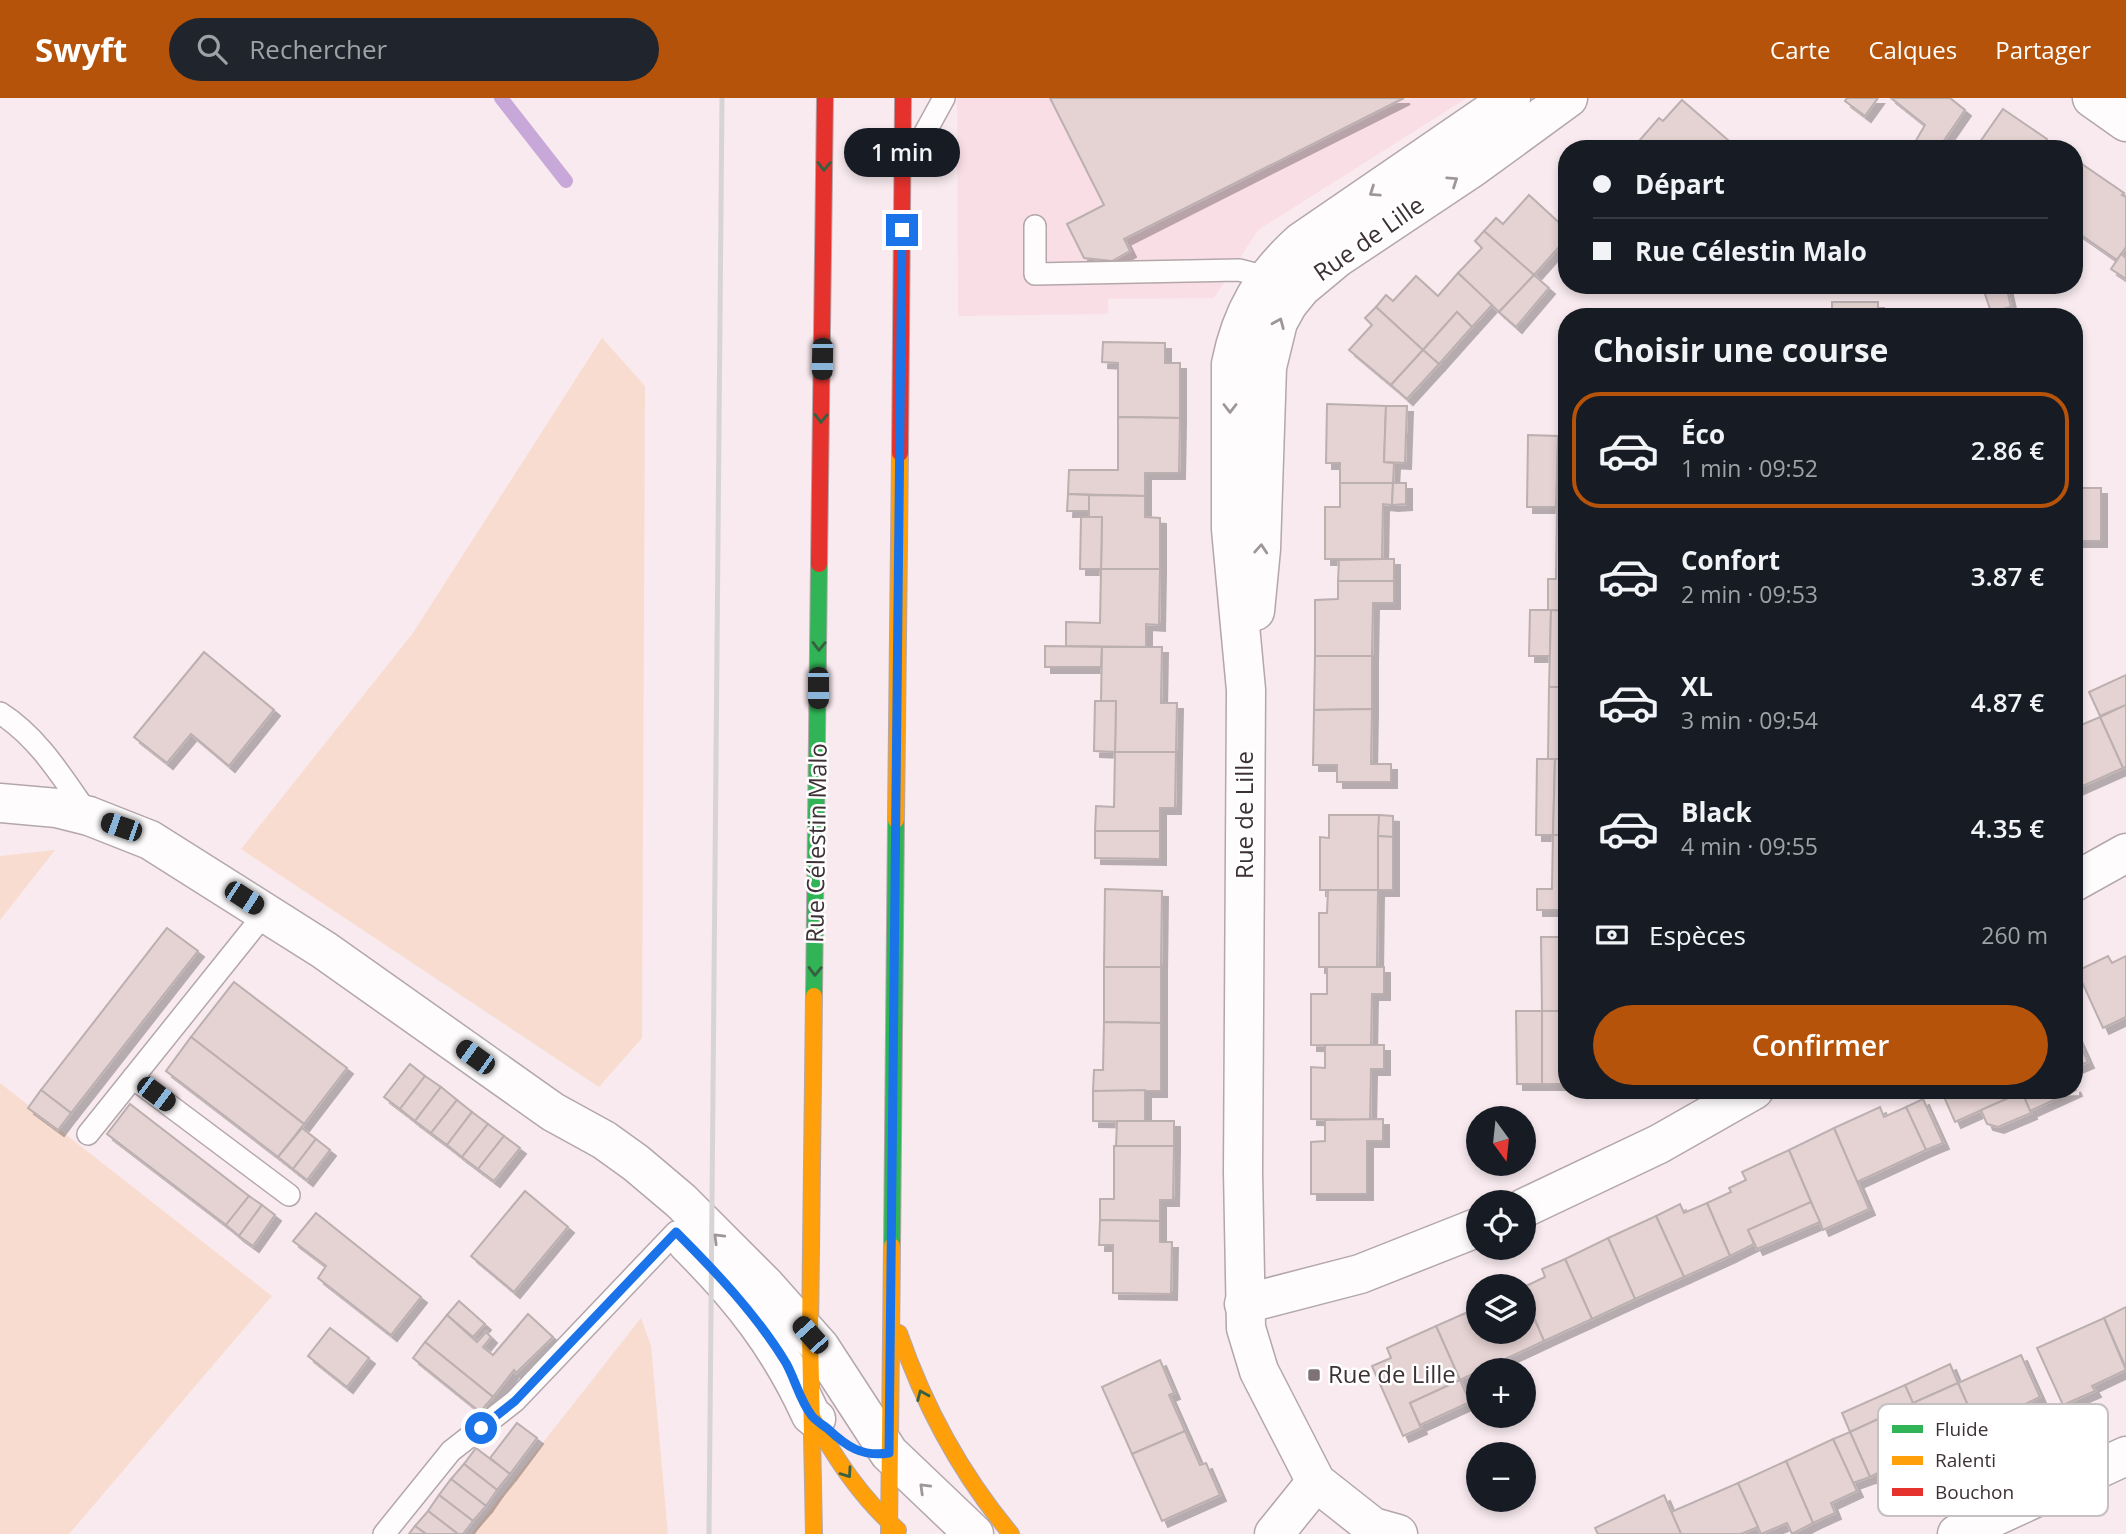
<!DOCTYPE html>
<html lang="fr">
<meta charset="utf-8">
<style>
:root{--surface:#171b24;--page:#20242c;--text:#f1f3f6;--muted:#9ea1a6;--line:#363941;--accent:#b45309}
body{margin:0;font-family:"Open Sans",sans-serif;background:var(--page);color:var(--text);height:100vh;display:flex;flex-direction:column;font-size:26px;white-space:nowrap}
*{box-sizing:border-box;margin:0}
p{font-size:23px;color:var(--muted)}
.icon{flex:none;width:38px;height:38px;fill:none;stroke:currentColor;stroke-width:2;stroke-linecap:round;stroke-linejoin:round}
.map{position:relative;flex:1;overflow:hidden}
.panel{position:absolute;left:1558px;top:210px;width:525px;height:791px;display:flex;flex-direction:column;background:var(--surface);border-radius:28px;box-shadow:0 4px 10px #0003}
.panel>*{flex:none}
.top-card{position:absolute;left:1558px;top:42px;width:525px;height:154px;border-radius:28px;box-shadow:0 4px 10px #0003;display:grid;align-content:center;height:154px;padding:0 35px;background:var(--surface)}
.needle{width:46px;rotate:165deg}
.fabs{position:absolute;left:1466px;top:1008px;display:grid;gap:14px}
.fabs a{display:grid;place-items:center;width:70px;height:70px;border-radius:50%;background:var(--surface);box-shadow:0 4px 10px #0003;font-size:35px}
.end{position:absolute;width:32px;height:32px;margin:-16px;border:9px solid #1a73e8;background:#fff;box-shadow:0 0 0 4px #fff}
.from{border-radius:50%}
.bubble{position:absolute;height:49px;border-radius:24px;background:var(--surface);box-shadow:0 4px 10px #0003;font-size:23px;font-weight:600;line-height:49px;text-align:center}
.car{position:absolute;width:21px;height:42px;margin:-21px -10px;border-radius:9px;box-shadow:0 0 5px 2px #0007;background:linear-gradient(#222 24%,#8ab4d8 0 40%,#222 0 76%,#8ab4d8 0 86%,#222 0)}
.top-card b{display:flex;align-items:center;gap:24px;height:66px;font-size:26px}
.top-card b+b{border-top:2px solid var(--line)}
.top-card i{width:18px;height:18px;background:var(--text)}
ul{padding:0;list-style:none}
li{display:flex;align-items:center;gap:21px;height:116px;margin:0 14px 10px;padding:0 21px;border:4px solid transparent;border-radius:28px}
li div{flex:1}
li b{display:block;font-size:26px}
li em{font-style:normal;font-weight:600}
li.selected{border-color:var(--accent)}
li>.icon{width:63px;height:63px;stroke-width:1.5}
h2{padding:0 35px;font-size:32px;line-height:84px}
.pay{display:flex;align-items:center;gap:18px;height:77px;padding:0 35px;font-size:26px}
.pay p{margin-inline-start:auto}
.action{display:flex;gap:14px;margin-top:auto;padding:14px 35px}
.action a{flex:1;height:80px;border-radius:42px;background:var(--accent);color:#fff;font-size:28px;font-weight:600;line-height:80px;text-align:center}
header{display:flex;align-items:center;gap:42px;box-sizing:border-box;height:98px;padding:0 35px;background:var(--accent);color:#fff}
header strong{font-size:33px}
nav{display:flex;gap:38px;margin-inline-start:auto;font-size:24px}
.search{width:490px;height:63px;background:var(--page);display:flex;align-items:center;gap:18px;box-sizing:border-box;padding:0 24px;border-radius:38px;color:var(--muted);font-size:26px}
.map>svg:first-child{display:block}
</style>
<header>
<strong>Swyft</strong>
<div class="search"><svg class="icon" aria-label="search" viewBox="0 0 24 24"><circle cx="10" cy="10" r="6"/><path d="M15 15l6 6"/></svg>Rechercher</div>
<nav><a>Carte</a><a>Calques</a><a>Partager</a></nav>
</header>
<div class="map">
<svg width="2126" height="1436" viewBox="0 0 2126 1436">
<defs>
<filter id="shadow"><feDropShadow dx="6" dy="6" stdDeviation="0" flood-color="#0004"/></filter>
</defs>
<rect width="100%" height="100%" fill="#f8eaee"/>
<polygon fill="#fadee5" points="957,0 1467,0 1258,132 1214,200 1108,201 1108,216 958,218"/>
<g fill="#f9dcd0">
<polygon points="602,240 645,288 642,940 599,989 241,751 413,535"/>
<polygon points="55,752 0,822 0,758"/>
<polygon points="0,985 272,1198 69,1436 0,1436"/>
<polygon points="641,1220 651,1248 668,1436 471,1436"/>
</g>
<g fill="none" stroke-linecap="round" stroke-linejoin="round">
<polyline stroke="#c8a8d8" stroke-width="14" points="501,0 566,83"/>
</g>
<g fill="#e5d2d2" stroke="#bbafb0" stroke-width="2" filter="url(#shadow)">
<polygon points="1050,0 1404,0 1124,141 1130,153 1112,163 1084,160 1067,126 1104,107"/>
<polygon points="1847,0 1878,0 1865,18 1845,3"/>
<polygon points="1891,0 1950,0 1965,12 1938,51 1911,51 1925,27"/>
<polygon points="1682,2 1736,49 1734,51 1632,51 1659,20 1663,23"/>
<polygon points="2003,11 2047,41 2040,51 1975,51"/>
<polygon points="2079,64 2124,95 2122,97 2126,99 2126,149 2117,162 2074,132 2074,72"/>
<polygon points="1529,97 1566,131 1566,141 1534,177 1484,133 1496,120 1503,126"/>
<polygon points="1484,133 1534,177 1499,214 1458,175 1482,150 1475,143"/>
<polygon points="2121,156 2126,160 2126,181 2111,171"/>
<polygon points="1458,175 1492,207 1472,229 1457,214 1423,252 1376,209 1386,197 1393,203 1416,178 1438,198"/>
<polygon points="1534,177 1549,190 1516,229 1499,214"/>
<polygon points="1982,187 2006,187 2011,209 1991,214"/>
<rect x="1832" y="204" width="46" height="15"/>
<polygon points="1376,209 1423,252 1391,287 1349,252 1372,227 1365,220"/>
<polygon points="1457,214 1472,229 1439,266 1423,252"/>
<polygon points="1103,244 1165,245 1165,265 1180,265 1180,320 1118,319 1118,265 1102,264"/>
<polygon points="1423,252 1439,266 1407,301 1391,287"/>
<polygon points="1327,306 1386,308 1384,364 1394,365 1393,385 1340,385 1340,365 1326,365"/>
<polygon points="1386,308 1407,308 1405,365 1384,364"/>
<polygon points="1118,319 1180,320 1179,375 1145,375 1145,398 1068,396 1069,372 1118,372"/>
<polygon points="1528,337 1558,338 1556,409 1527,409"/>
<polygon points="1558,338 1566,338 1566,410 1557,410"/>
<polygon points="1340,385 1393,385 1392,407 1383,406 1382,461 1325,461 1325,409 1340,409"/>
<polygon points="1393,385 1406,385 1406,406 1392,407"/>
<rect x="2074" y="390" width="27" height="53"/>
<polygon points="1068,396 1089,397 1089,413 1067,413"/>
<polygon points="1089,397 1145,398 1145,419 1160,420 1160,471 1101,471 1102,419 1089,419"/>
<polygon points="1557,410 1566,410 1566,513 1548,512 1548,481 1556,481"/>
<polygon points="1081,419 1102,419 1101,471 1080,471"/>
<polygon points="1382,461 1394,461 1394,483 1338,483 1339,462"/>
<polygon points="1101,471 1160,471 1159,527 1146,526 1146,549 1066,548 1066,524 1100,525"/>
<polygon points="1338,483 1394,483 1394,505 1373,505 1372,558 1315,558 1315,502 1338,501"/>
<polygon points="1530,512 1551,512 1550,558 1529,558"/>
<polygon points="1551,512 1566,513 1566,589 1549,589"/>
<polygon points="1045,548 1102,549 1101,569 1045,569"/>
<polygon points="1102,549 1162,549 1161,605 1177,605 1176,654 1115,654 1116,603 1101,603"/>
<polygon points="204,554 274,612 229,668 191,636 167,665 134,639"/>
<polygon points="1315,558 1372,558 1372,611 1314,612"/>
<polygon points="2126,577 2126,607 2100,618 2089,594"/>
<polygon points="1549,589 1566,589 1566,661 1548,661"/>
<polygon points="1095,603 1116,603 1115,654 1094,653"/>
<polygon points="2126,607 2126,669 2123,670 2100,619"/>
<polygon points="1372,611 1371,666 1391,666 1391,684 1337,684 1337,667 1313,667 1314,612"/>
<polygon points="2100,619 2123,670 2076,691 2074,686 2074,630"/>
<polygon points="1115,654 1176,654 1175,710 1160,710 1160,733 1095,733 1096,708 1114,709"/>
<polygon points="1537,661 1555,661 1553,737 1536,737"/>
<polygon points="1555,661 1566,661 1566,737 1553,737"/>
<polygon points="1329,717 1379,717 1378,792 1320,792 1320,739 1329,740"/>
<polygon points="1379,717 1393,718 1393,739 1378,738"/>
<polygon points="1095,733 1160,733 1160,761 1095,760"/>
<polygon points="1553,737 1566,737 1566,812 1537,812 1537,791 1552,791"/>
<polygon points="1378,738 1393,739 1393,792 1378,792"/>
<polygon points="1105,791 1162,793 1161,869 1104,869"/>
<polygon points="1328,792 1378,792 1377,869 1319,869 1319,815 1327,815"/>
<polygon points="167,830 198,853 71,1015 41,992"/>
<polygon points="1541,839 1566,839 1566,913 1542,913"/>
<polygon points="2108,858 2112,865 2126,858 2126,919 2103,930 2077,873"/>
<polygon points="1104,869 1161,869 1161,925 1104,924"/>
<polygon points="1327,869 1384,869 1384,896 1372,896 1371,948 1311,947 1311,896 1327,896"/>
<polygon points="234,884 347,970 304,1026 191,939"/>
<polygon points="1516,913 1542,913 1542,986 1517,986"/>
<rect x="1542" y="913" width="24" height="73"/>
<polygon points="1104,924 1161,925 1161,993 1093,993 1094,972 1103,972"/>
<polygon points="2074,933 2088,964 2074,970"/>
<polygon points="191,939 304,1026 278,1059 166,973"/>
<polygon points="1325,947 1384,947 1384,971 1371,971 1370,1022 1311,1021 1311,969 1325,970"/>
<polygon points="410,966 425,978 400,1011 384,999"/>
<polygon points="425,978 441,989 415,1023 400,1011"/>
<polygon points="2074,988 2076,992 2030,1013 2022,994 2074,992"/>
<polygon points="441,989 457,1002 431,1035 415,1023"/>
<polygon points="41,992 71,1015 58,1032 28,1010"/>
<polygon points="1145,992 1145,1024 1093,1023 1093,993"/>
<polygon points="1941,992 2021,992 2022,994 1955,1024"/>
<polygon points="2022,994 2031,1015 1998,1029 1987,1026 1981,1012"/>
<polygon points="1923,1001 1943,1045 1926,1052 1906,1009"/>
<polygon points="457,1002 472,1014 447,1047 431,1035"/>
<polygon points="130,1006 249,1098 226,1127 107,1036"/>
<polygon points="1880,1009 1884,1019 1906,1009 1926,1052 1857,1084 1834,1030"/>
<polygon points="472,1014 488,1026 462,1059 447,1047"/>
<polygon points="1383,1021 1383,1043 1367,1043 1367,1096 1311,1096 1311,1044 1325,1043 1325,1022"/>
<polygon points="1117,1023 1174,1023 1174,1048 1116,1048"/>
<polygon points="488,1026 504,1038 478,1071 462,1059"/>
<polygon points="302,1030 316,1041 293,1071 278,1059"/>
<polygon points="1834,1030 1869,1111 1823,1132 1789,1052"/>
<polygon points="504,1038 520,1050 494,1083 478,1071"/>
<polygon points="316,1041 330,1052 307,1082 293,1071"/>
<polygon points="1114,1048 1174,1048 1173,1102 1160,1102 1160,1123 1100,1122 1100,1101 1114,1101"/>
<polygon points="1789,1052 1811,1104 1748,1132 1754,1146 1730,1158 1707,1105 1731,1094 1729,1090 1746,1082 1742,1074"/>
<polygon points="525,1093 568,1129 514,1194 471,1158"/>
<polygon points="249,1098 262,1107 239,1138 226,1127"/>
<polygon points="1811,1104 1820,1124 1757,1151 1748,1132"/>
<polygon points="1707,1105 1730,1158 1684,1179 1656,1118 1680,1106 1684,1115"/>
<polygon points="262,1107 275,1117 253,1148 239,1138"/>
<polygon points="316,1115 421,1199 391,1237 318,1180 326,1168 293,1143"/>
<polygon points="1656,1118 1684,1179 1635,1201 1608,1140"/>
<polygon points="1100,1122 1160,1123 1160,1144 1172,1144 1171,1196 1113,1195 1113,1147 1099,1147"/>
<polygon points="1608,1140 1635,1201 1592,1221 1565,1161"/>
<polygon points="1565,1161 1592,1221 1544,1243 1524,1197 1524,1189 1545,1179 1542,1171"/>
<polygon points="1524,1197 1544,1243 1460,1282 1436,1228 1479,1209 1479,1234 1524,1234"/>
<polygon points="459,1203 485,1226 473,1239 447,1217"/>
<polygon points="2126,1209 2126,1270 2104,1220"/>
<polygon points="528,1216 553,1239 516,1275 514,1272 493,1299 425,1244 447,1217 477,1244 486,1234 491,1239 483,1249 493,1257"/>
<polygon points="2104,1220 2126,1272 2092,1288 2095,1293 2063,1307 2037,1250"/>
<polygon points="1436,1228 1460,1282 1410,1305 1421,1330 1403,1338 1372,1268 1391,1260 1387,1250"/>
<polygon points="330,1230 369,1260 347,1289 308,1258"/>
<polygon points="425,1244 493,1299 480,1314 413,1260"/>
<polygon points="2021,1257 2040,1299 2021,1308 2025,1317 1981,1337 1958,1285"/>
<polygon points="1160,1262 1174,1295 1169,1297 1185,1333 1132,1356 1102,1289"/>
<polygon points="1950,1266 1958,1285 1913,1305 1905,1287"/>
<polygon points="1460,1282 1470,1304 1420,1327 1410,1305"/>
<polygon points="1958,1285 1981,1337 1936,1358 1913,1305"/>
<polygon points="1905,1287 1913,1305 1850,1334 1842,1315"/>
<polygon points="1913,1305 1936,1358 1893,1377 1889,1369 1870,1379 1850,1334"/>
<polygon points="517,1325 537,1340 510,1376 490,1360"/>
<polygon points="1185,1333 1200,1367 1206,1365 1220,1397 1162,1423 1132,1356"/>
<polygon points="1850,1334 1870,1379 1853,1385 1833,1341"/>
<polygon points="1833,1341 1857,1393 1831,1405 1835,1415 1813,1425 1786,1363"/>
<polygon points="476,1350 510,1376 497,1392 464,1366"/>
<polygon points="1786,1363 1813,1425 1792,1436 1787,1425 1761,1436 1738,1385"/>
<polygon points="464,1366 497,1392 486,1408 451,1381"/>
<polygon points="451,1381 486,1408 473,1423 439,1397"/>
<polygon points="1738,1385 1758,1429 1741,1436 1681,1436 1671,1414"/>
<polygon points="439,1397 473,1423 463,1436 458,1436 428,1413"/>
<polygon points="1664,1397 1681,1436 1598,1436 1595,1430"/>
<polygon points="428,1413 458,1436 426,1436 415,1428"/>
<polygon points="415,1428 426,1436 409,1436"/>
</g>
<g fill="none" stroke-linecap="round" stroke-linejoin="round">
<g stroke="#b3a7ab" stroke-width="24">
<g id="lane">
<polyline points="910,62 944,0"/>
<polyline points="1035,128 1035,176 1239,172 1275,181"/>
<path d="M0 615C38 639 62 679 88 716"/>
<polyline points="133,980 289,1097"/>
<polyline points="88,1036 266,814"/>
<polyline points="384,1436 451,1353 515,1303 676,1134"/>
</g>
</g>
<g stroke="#b3a7ab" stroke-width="41">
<g id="street">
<polyline points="2092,0 2126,24"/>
<polyline points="1255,513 1261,451 1267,269 1278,224 1288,206 1301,190 1337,160 1472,70 1568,0"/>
<polyline points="0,705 57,710 89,718 150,742 324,852 553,1014 604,1042 636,1065 681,1103 766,1188 820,1249 889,1355 974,1436"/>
<polyline points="2074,784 2126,755"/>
<polyline points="1524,1110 1659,1046 1754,992"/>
<path d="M687 1145C741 1199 779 1247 811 1317L816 1321"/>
<polyline points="1244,1206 1360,1176 1479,1129"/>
<polyline points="1274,1436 1316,1384"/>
<path d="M1398 1436 1373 1429 1316 1384 1259 1273 1246 1230 1243 1073 1246 592 1231 431V266C1241 215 1263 178 1301 144L1511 0"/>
<polyline points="1957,1436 2126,1358"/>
</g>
</g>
<g stroke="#b3a7ab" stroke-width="18">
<g id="fast">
<polyline points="814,898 819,466"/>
<polyline points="892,1148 896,722"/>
</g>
</g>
<g stroke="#b3a7ab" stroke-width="18">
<g id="slow">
<polyline points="896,722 900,355"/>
<path d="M899 1235C925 1310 960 1375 1011 1436"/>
<path d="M812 1319C836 1361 861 1400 898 1432"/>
<polyline points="814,1436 810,1237 814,898"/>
<polyline points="889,1436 892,1148"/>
</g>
</g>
<g stroke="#b3a7ab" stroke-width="18">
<g id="jam">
<polyline points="900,355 903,0"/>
<polyline points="819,466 825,0"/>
</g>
</g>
<use href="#lane" stroke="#fefcfc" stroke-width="21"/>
<use href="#street" stroke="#fefcfc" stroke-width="38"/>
<use href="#fast" stroke="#30b455" stroke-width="16"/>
<use href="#slow" stroke="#ff9f0a" stroke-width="16"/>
<use href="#jam" stroke="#e5322d" stroke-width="16"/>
<polyline stroke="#d8d4d4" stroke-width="5" points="709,1436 722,0"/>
</g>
<defs><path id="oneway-chevron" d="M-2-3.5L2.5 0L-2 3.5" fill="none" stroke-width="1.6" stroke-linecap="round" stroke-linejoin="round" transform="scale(1.75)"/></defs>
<g stroke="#385f40">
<use href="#oneway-chevron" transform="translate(824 68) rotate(91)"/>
<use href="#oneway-chevron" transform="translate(821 320) rotate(91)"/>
<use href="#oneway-chevron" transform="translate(819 548) rotate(91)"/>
<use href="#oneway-chevron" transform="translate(815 873) rotate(91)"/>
<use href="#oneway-chevron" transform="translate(922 1297) rotate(-113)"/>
<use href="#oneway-chevron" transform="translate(847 1375) rotate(55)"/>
</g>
<g stroke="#9e9698">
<use href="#oneway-chevron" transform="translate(1453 83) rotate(-34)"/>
<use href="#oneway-chevron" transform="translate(1374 94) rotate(146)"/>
<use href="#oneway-chevron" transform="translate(1279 225) rotate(-67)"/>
<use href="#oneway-chevron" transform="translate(1230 310) rotate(90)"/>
<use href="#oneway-chevron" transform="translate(1261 451) rotate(-86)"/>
<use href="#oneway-chevron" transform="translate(718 1140) rotate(-135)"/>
<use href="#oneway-chevron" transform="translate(924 1390) rotate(-136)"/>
</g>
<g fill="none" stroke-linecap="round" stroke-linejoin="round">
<path stroke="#1a73e8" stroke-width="9" d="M481 1330 515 1303 676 1134C716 1174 756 1216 786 1265 795 1281 800 1303 812 1318 816 1323 823 1327 828 1331 847 1349 862 1359 889 1355L902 132"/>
</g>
<rect fill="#7e7275" stroke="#fff" stroke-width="2.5" x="1307" y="1270" width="14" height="14" rx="3.5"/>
<g text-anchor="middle" stroke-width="5" stroke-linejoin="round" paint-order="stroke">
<g font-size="24" fill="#3d3134" stroke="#fff">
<text transform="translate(1369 141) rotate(-35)" y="8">Rue de Lille</text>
<text transform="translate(1245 717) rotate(-90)" y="8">Rue de Lille</text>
<text transform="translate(817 745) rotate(-89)" y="8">Rue Célestin Malo</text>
</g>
<g font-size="24" fill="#3d3134" stroke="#fff" text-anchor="start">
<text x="1328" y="1285">Rue de Lille</text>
</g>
</g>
<rect x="1878" y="1306" width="230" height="112" rx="10" fill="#fff" stroke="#c5c1c2" stroke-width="2"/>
<rect x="1892" y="1327" width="31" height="8" fill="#30b455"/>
<rect x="1892" y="1358" width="31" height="9" fill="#ff9f0a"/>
<rect x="1892" y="1390" width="31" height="8" fill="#e5322d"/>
<g font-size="19" fill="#3d3134">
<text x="1935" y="1338">Fluide</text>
<text x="1935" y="1369">Ralenti</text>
<text x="1935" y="1401">Bouchon</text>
</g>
</svg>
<div class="fabs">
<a><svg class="needle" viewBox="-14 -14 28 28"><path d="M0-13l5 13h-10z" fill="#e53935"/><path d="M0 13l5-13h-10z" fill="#9ea1a6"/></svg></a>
<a><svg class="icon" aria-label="locate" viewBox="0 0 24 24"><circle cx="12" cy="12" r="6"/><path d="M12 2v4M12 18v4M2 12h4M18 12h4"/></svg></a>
<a><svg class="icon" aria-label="layers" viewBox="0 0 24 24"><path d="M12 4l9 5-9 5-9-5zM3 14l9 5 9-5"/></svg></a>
<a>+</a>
<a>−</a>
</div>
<i class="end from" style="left:481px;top:1330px"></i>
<i class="end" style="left:902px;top:132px"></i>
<div class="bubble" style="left:844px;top:30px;width:116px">1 min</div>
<i class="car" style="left:822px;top:261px;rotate:181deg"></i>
<i class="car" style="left:818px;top:590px;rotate:180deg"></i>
<i class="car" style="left:121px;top:729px;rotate:289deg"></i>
<i class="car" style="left:244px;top:800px;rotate:123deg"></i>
<i class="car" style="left:475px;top:959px;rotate:306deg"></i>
<i class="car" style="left:156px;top:996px;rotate:127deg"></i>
<i class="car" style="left:810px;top:1237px;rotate:318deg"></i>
<div class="top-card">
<b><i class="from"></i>Départ</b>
<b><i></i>Rue Célestin Malo</b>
</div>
<section class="panel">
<h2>Choisir une course</h2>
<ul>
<li class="selected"><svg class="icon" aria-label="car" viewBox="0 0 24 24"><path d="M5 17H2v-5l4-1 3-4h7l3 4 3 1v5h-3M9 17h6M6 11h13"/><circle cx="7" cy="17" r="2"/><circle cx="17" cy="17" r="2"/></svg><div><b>Éco</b><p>1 min · 09:52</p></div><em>2.86 €</em></li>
<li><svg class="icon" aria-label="car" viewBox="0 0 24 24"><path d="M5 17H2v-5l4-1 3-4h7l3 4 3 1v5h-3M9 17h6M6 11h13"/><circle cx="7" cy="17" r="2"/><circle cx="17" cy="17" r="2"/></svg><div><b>Confort</b><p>2 min · 09:53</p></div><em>3.87 €</em></li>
<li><svg class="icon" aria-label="car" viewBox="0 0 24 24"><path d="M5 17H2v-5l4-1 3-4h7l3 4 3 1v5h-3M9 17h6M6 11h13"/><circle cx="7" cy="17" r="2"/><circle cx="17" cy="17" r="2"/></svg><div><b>XL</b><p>3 min · 09:54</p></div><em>4.87 €</em></li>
<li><svg class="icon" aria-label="car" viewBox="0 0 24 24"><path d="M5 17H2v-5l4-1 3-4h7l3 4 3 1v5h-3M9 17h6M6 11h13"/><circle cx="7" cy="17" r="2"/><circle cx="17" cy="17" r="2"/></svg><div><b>Black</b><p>4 min · 09:55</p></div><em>4.35 €</em></li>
</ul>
<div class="pay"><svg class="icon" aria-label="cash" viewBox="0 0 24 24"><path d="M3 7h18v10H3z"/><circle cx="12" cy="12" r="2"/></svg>Espèces<p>260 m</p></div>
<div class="action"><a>Confirmer</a></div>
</section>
</div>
